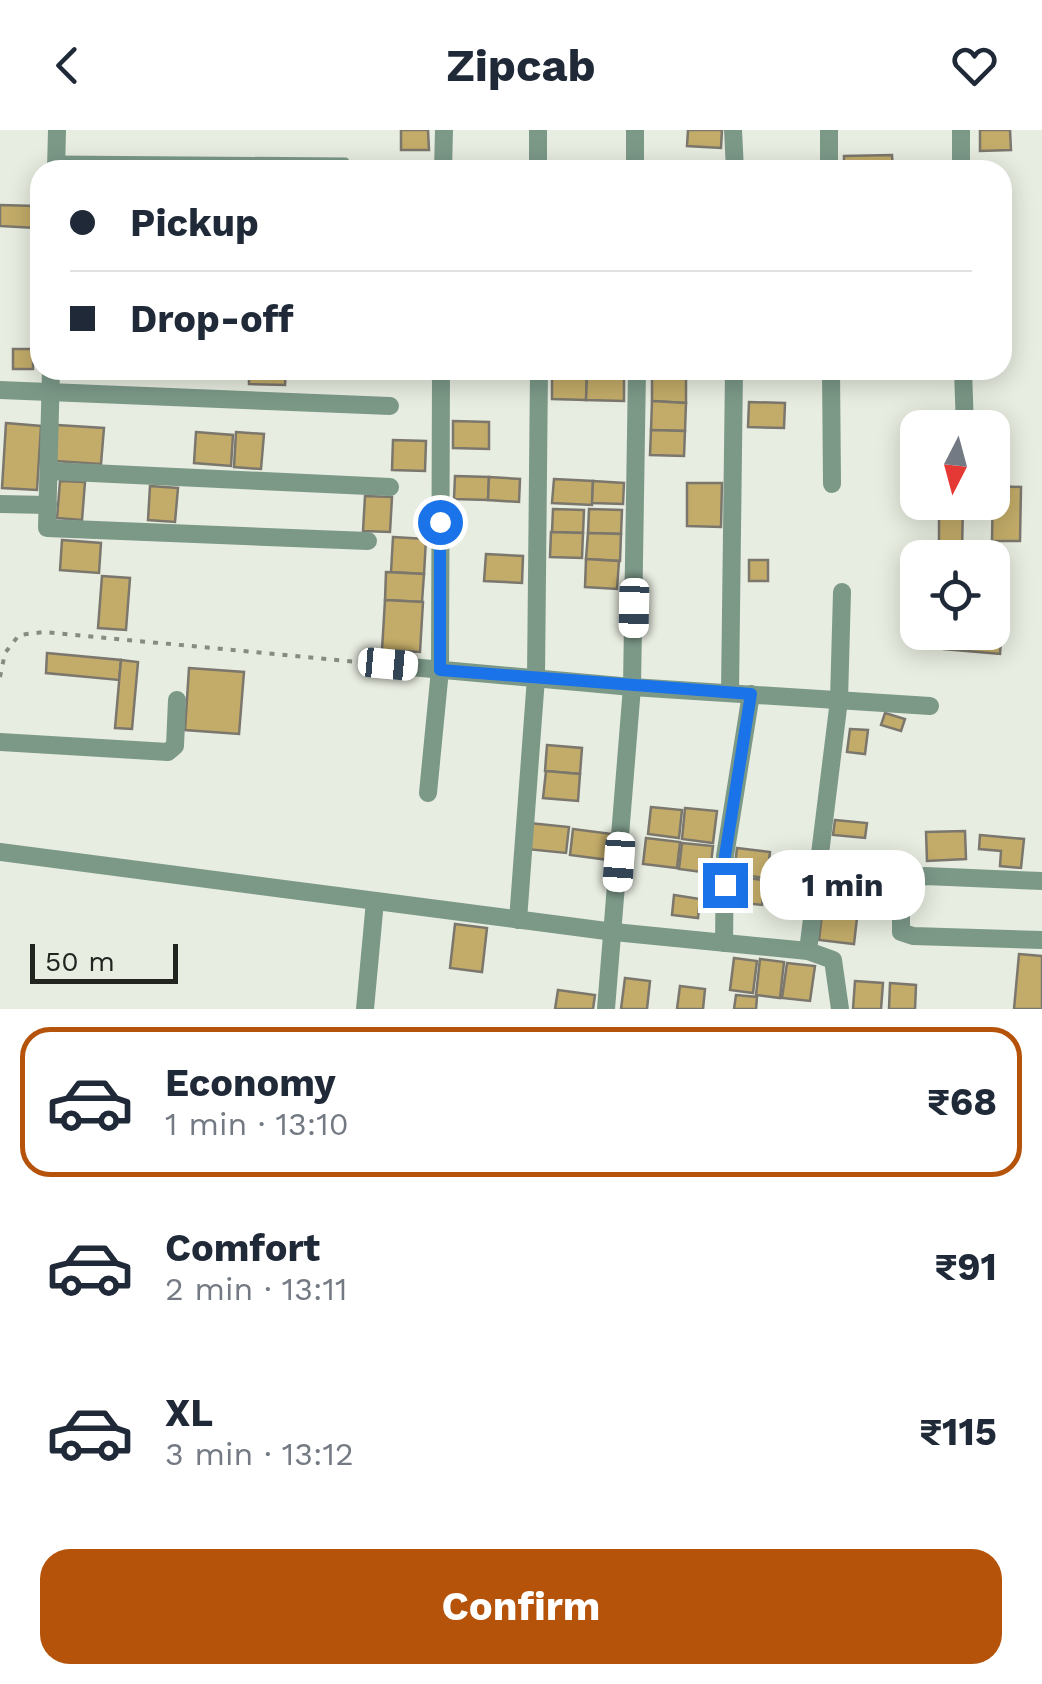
<!DOCTYPE html>
<meta charset="utf-8">
<style>
:root{--surface:#fff;--page:#f6f6f7;--text:#1f2937;--muted:#747a83;--line:#e0e1e3;--accent:#b45309}
body{margin:0;font-family:"Work Sans",sans-serif;background:var(--page);color:var(--text);height:100vh;display:flex;flex-direction:column;font-size:38px;white-space:nowrap}
*{box-sizing:border-box;margin:0}
p{font-size:32px;color:var(--muted)}
.icon{flex:none;width:55px;height:55px;fill:none;stroke:currentColor;stroke-width:2;stroke-linecap:round;stroke-linejoin:round}
.map{position:relative;height:879px;overflow:hidden}
.details{display:flex;flex-direction:column;background:var(--surface);flex:1}
.details>*{flex:none}
.guide{position:absolute;left:30px;top:30px;width:982px;height:220px;border-radius:30px;box-shadow:0 5px 25px #0003;display:grid;align-content:center;height:220px;padding:0 40px;background:var(--surface)}
.needle{width:65px;rotate:186deg}
.fabs{position:absolute;left:900px;top:280px;display:grid;gap:20px}
.fabs a{display:grid;place-items:center;width:110px;height:110px;border-radius:20px;background:var(--surface);box-shadow:0 5px 25px #0003;font-size:50px}
.scale{position:absolute;left:30px;bottom:25px;width:148px;box-sizing:border-box;padding-left:10px;border:5px solid #22241f;border-top:0;font-size:28px;line-height:35px;white-space:nowrap;color:#22241f;-webkit-text-stroke:8px #e8ede1;paint-order:stroke}
.end{position:absolute;width:45px;height:45px;margin:-22px;border:12px solid #1a73e8;background:#fff;box-shadow:0 0 0 5px #fff}
.from{border-radius:50%}
.bubble{position:absolute;height:70px;border-radius:30px;background:var(--surface);box-shadow:0 5px 25px #0003;font-size:32px;font-weight:700;line-height:70px;text-align:center}
.car{position:absolute;width:30px;height:60px;margin:-30px -15px;border-radius:12px;box-shadow:0 0 8px 2px #0007;background:linear-gradient(#fff 24%,#345 0 40%,#fff 0 76%,#345 0 86%,#fff 0)}
.guide b{display:flex;align-items:center;gap:35px;height:95px;font-size:38px}
.guide b+b{border-top:2px solid var(--line)}
.guide i{width:25px;height:25px;background:var(--text)}
ul{padding:18px 0 0;list-style:none}
li{display:flex;align-items:center;gap:30px;height:150px;margin:0 20px 15px;padding:0 20px;border:5px solid transparent;border-radius:30px}
li div{flex:1}
li b{display:block;font-size:38px}
li em{font-style:normal;font-weight:700}
li.selected{border-color:var(--accent)}
li>.icon{width:90px;height:90px;stroke-width:1.5}
.cta{display:flex;gap:20px;margin-top:auto;padding:20px 40px}
.cta a{flex:1;height:115px;border-radius:30px;background:var(--accent);color:#fff;font-size:40px;font-weight:700;line-height:115px;text-align:center}
header{display:flex;justify-content:space-between;align-items:center;height:130px;padding:0 40px;background:var(--surface);font-size:45px;font-weight:700}
.map>svg:first-child{display:block}
</style>
<header><svg class="icon" aria-label="back" viewBox="0 0 24 24"><path d="M15 5l-7 7 7 7"/></svg>Zipcab<svg class="icon" aria-label="heart" viewBox="0 0 24 24"><path d="M12 20l-8-8c-3-5 5-10 8-4 3-6 11-1 8 4z"/></svg></header>
<div class="map">
<svg width="1042" height="879" viewBox="0 0 1042 879">
<rect width="100%" height="100%" fill="#e8ede1"/>
<g fill="#c3ac69" stroke="#7b776c" stroke-width="2.5">
<polygon points="401,0 428,0 429,20 401,20"/>
<polygon points="688,0 722,0 721,18 687,16"/>
<polygon points="980,0 1010,0 1011,20 980,21"/>
<polygon points="892,25 893,40 844,40 844,26"/>
<polygon points="0,75 37,76 36,98 0,96"/>
<rect x="13" y="219" width="20" height="20"/>
<polygon points="249,240 286,240 285,255 249,254"/>
<polygon points="552,244 587,245 586,270 552,269"/>
<polygon points="587,245 624,246 624,271 586,270"/>
<polygon points="652,247 686,248 686,273 652,271"/>
<polygon points="652,271 686,273 685,301 651,300"/>
<polygon points="749,272 785,273 784,298 748,297"/>
<polygon points="453,291 489,292 489,319 453,318"/>
<polygon points="6,293 41,296 37,360 2,358"/>
<polygon points="57,295 104,298 101,334 55,331"/>
<polygon points="651,300 685,301 684,326 650,325"/>
<polygon points="196,302 233,305 231,336 194,333"/>
<polygon points="236,302 264,304 261,339 234,337"/>
<polygon points="393,310 426,311 425,341 392,340"/>
<polygon points="455,346 489,347 488,370 454,369"/>
<polygon points="489,347 520,349 519,372 488,370"/>
<polygon points="554,349 593,351 592,375 552,373"/>
<polygon points="60,351 85,352 82,390 57,388"/>
<polygon points="593,351 624,353 623,374 592,373"/>
<polygon points="687,353 722,353 721,397 687,396"/>
<polygon points="150,356 178,358 175,392 148,390"/>
<polygon points="993,356 1021,357 1020,411 992,411"/>
<polygon points="365,366 392,367 390,402 363,401"/>
<polygon points="939,372 963,372 962,423 939,423"/>
<polygon points="553,379 584,380 583,403 552,402"/>
<polygon points="589,379 622,380 621,404 588,403"/>
<polygon points="551,402 583,403 582,428 550,427"/>
<polygon points="588,403 621,404 620,431 586,429"/>
<polygon points="393,407 426,409 424,444 391,442"/>
<polygon points="62,410 101,413 99,443 60,440"/>
<polygon points="486,424 523,426 522,453 484,451"/>
<polygon points="586,429 619,431 617,459 585,457"/>
<rect x="749" y="430" width="19" height="21"/>
<polygon points="386,442 424,444 422,472 385,470"/>
<polygon points="102,446 130,448 126,500 98,498"/>
<polygon points="385,470 423,472 420,522 382,520"/>
<polygon points="992,495 1002,496 1000,524 944,519 945,502 992,502"/>
<polygon points="47,523 121,530 119,550 46,543"/>
<polygon points="121,530 138,532 132,599 115,598"/>
<polygon points="189,538 244,542 239,604 185,600"/>
<polygon points="885,583 905,589 901,601 881,595"/>
<polygon points="850,599 868,600 865,624 847,622"/>
<polygon points="547,615 582,618 580,644 545,641"/>
<polygon points="546,641 580,644 578,671 543,668"/>
<polygon points="651,677 682,680 679,708 648,704"/>
<polygon points="685,678 717,681 713,713 682,709"/>
<polygon points="835,690 867,693 865,708 833,705"/>
<polygon points="529,693 569,697 566,723 526,719"/>
<polygon points="573,699 612,704 609,730 570,725"/>
<polygon points="965,701 966,729 927,731 926,702"/>
<polygon points="980,705 1024,709 1021,738 1000,736 1001,721 979,719"/>
<polygon points="646,708 680,712 677,738 643,734"/>
<polygon points="682,713 713,716 710,743 679,739"/>
<polygon points="737,718 770,722 767,748 734,744"/>
<polygon points="827,732 863,736 860,761 824,756"/>
<polygon points="737,747 765,750 762,775 734,772"/>
<polygon points="771,751 803,755 801,779 768,775"/>
<polygon points="674,765 700,769 698,788 672,785"/>
<polygon points="822,784 857,788 854,814 819,810"/>
<polygon points="455,794 487,798 482,842 450,838"/>
<polygon points="1019,824 1042,826 1042,879 1014,879"/>
<polygon points="734,828 757,831 753,863 730,860"/>
<polygon points="760,829 784,832 780,868 756,865"/>
<polygon points="787,833 815,836 810,871 782,868"/>
<polygon points="625,848 650,851 647,879 621,879"/>
<polygon points="855,851 883,853 881,879 853,879"/>
<polygon points="890,853 916,855 915,879 889,879"/>
<polygon points="680,856 705,859 703,879 677,879"/>
<polygon points="558,860 595,865 593,879 555,879"/>
<polygon points="736,865 757,867 756,879 734,879"/>
</g>
<g fill="none" stroke-linecap="round" stroke-linejoin="round">
<polyline stroke="#878b82" stroke-width="4" stroke-dasharray="5 8" stroke-linecap="butt" points="0,547 5,523 19,505 44,502 369,533"/>
<polyline stroke="#7c9988" stroke-width="9" points="56,30 345,32"/>
<g stroke="#7c9988" stroke-width="18">
<polyline points="538,0 538,40"/>
<polyline points="635,0 635,40"/>
<polyline points="733,0 735,40"/>
<polyline points="829,0 829,40"/>
<polyline points="961,0 961,40"/>
<polyline points="56,40 57,0"/>
<polyline points="443,40 444,0"/>
<polyline points="51,240 47,398 368,411"/>
<polyline points="831,240 832,354"/>
<polyline points="963,240 965,298"/>
<polyline points="0,260 390,276"/>
<polyline points="49,341 390,357"/>
<polyline points="0,374 48,375"/>
<polyline points="388,535 632,557 930,576"/>
<polyline points="730,563 734,240"/>
<polyline points="0,612 168,622 175,616 177,570"/>
<polyline points="428,663 440,540 441,240"/>
<polyline points="0,722 614,802 808,821 833,830 840,879"/>
<polyline points="1042,751 925,746 908,752 901,776 901,802 913,806 1042,810"/>
<polyline points="518,790 536,548 539,240"/>
<polyline points="724,813 725,726 751,564"/>
<polyline points="808,821 839,570 842,462"/>
<polyline points="365,879 375,771"/>
<polyline points="606,879 632,557 637,240"/>
</g>
</g>
<g fill="none" stroke-linecap="round" stroke-linejoin="round">
<polyline stroke="#1a73e8" stroke-width="12" points="440,392 440,540 751,564 725,726 725,755"/>
</g>
</svg>
<div class="fabs">
<a><svg class="needle" viewBox="-14 -14 28 28"><path d="M0-13l5 13h-10z" fill="#e53935"/><path d="M0 13l5-13h-10z" fill="#747a83"/></svg></a>
<a><svg class="icon" aria-label="locate" viewBox="0 0 24 24"><circle cx="12" cy="12" r="6"/><path d="M12 2v4M12 18v4M2 12h4M18 12h4"/></svg></a>
</div>
<div class="scale">50 m</div>
<i class="end from" style="left:440px;top:392px"></i>
<i class="end" style="left:725px;top:755px"></i>
<div class="bubble" style="left:760px;top:720px;width:165px">1 min</div>
<i class="car" style="left:634px;top:478px;rotate:181deg"></i>
<i class="car" style="left:388px;top:534px;rotate:95deg"></i>
<i class="car" style="left:619px;top:732px;rotate:184deg"></i>
<div class="guide">
<b><i class="from"></i>Pickup</b>
<b><i></i>Drop-off</b>
</div>
</div>
<section class="details">
<ul>
<li class="selected"><svg class="icon" aria-label="car" viewBox="0 0 24 24"><path d="M5 17H2v-5l4-1 3-4h7l3 4 3 1v5h-3M9 17h6M6 11h13"/><circle cx="7" cy="17" r="2"/><circle cx="17" cy="17" r="2"/></svg><div><b>Economy</b><p>1 min · 13:10</p></div><em>₹68</em></li>
<li><svg class="icon" aria-label="car" viewBox="0 0 24 24"><path d="M5 17H2v-5l4-1 3-4h7l3 4 3 1v5h-3M9 17h6M6 11h13"/><circle cx="7" cy="17" r="2"/><circle cx="17" cy="17" r="2"/></svg><div><b>Comfort</b><p>2 min · 13:11</p></div><em>₹91</em></li>
<li><svg class="icon" aria-label="car" viewBox="0 0 24 24"><path d="M5 17H2v-5l4-1 3-4h7l3 4 3 1v5h-3M9 17h6M6 11h13"/><circle cx="7" cy="17" r="2"/><circle cx="17" cy="17" r="2"/></svg><div><b>XL</b><p>3 min · 13:12</p></div><em>₹115</em></li>
</ul>
<div class="cta"><a>Confirm</a></div>
</section>
